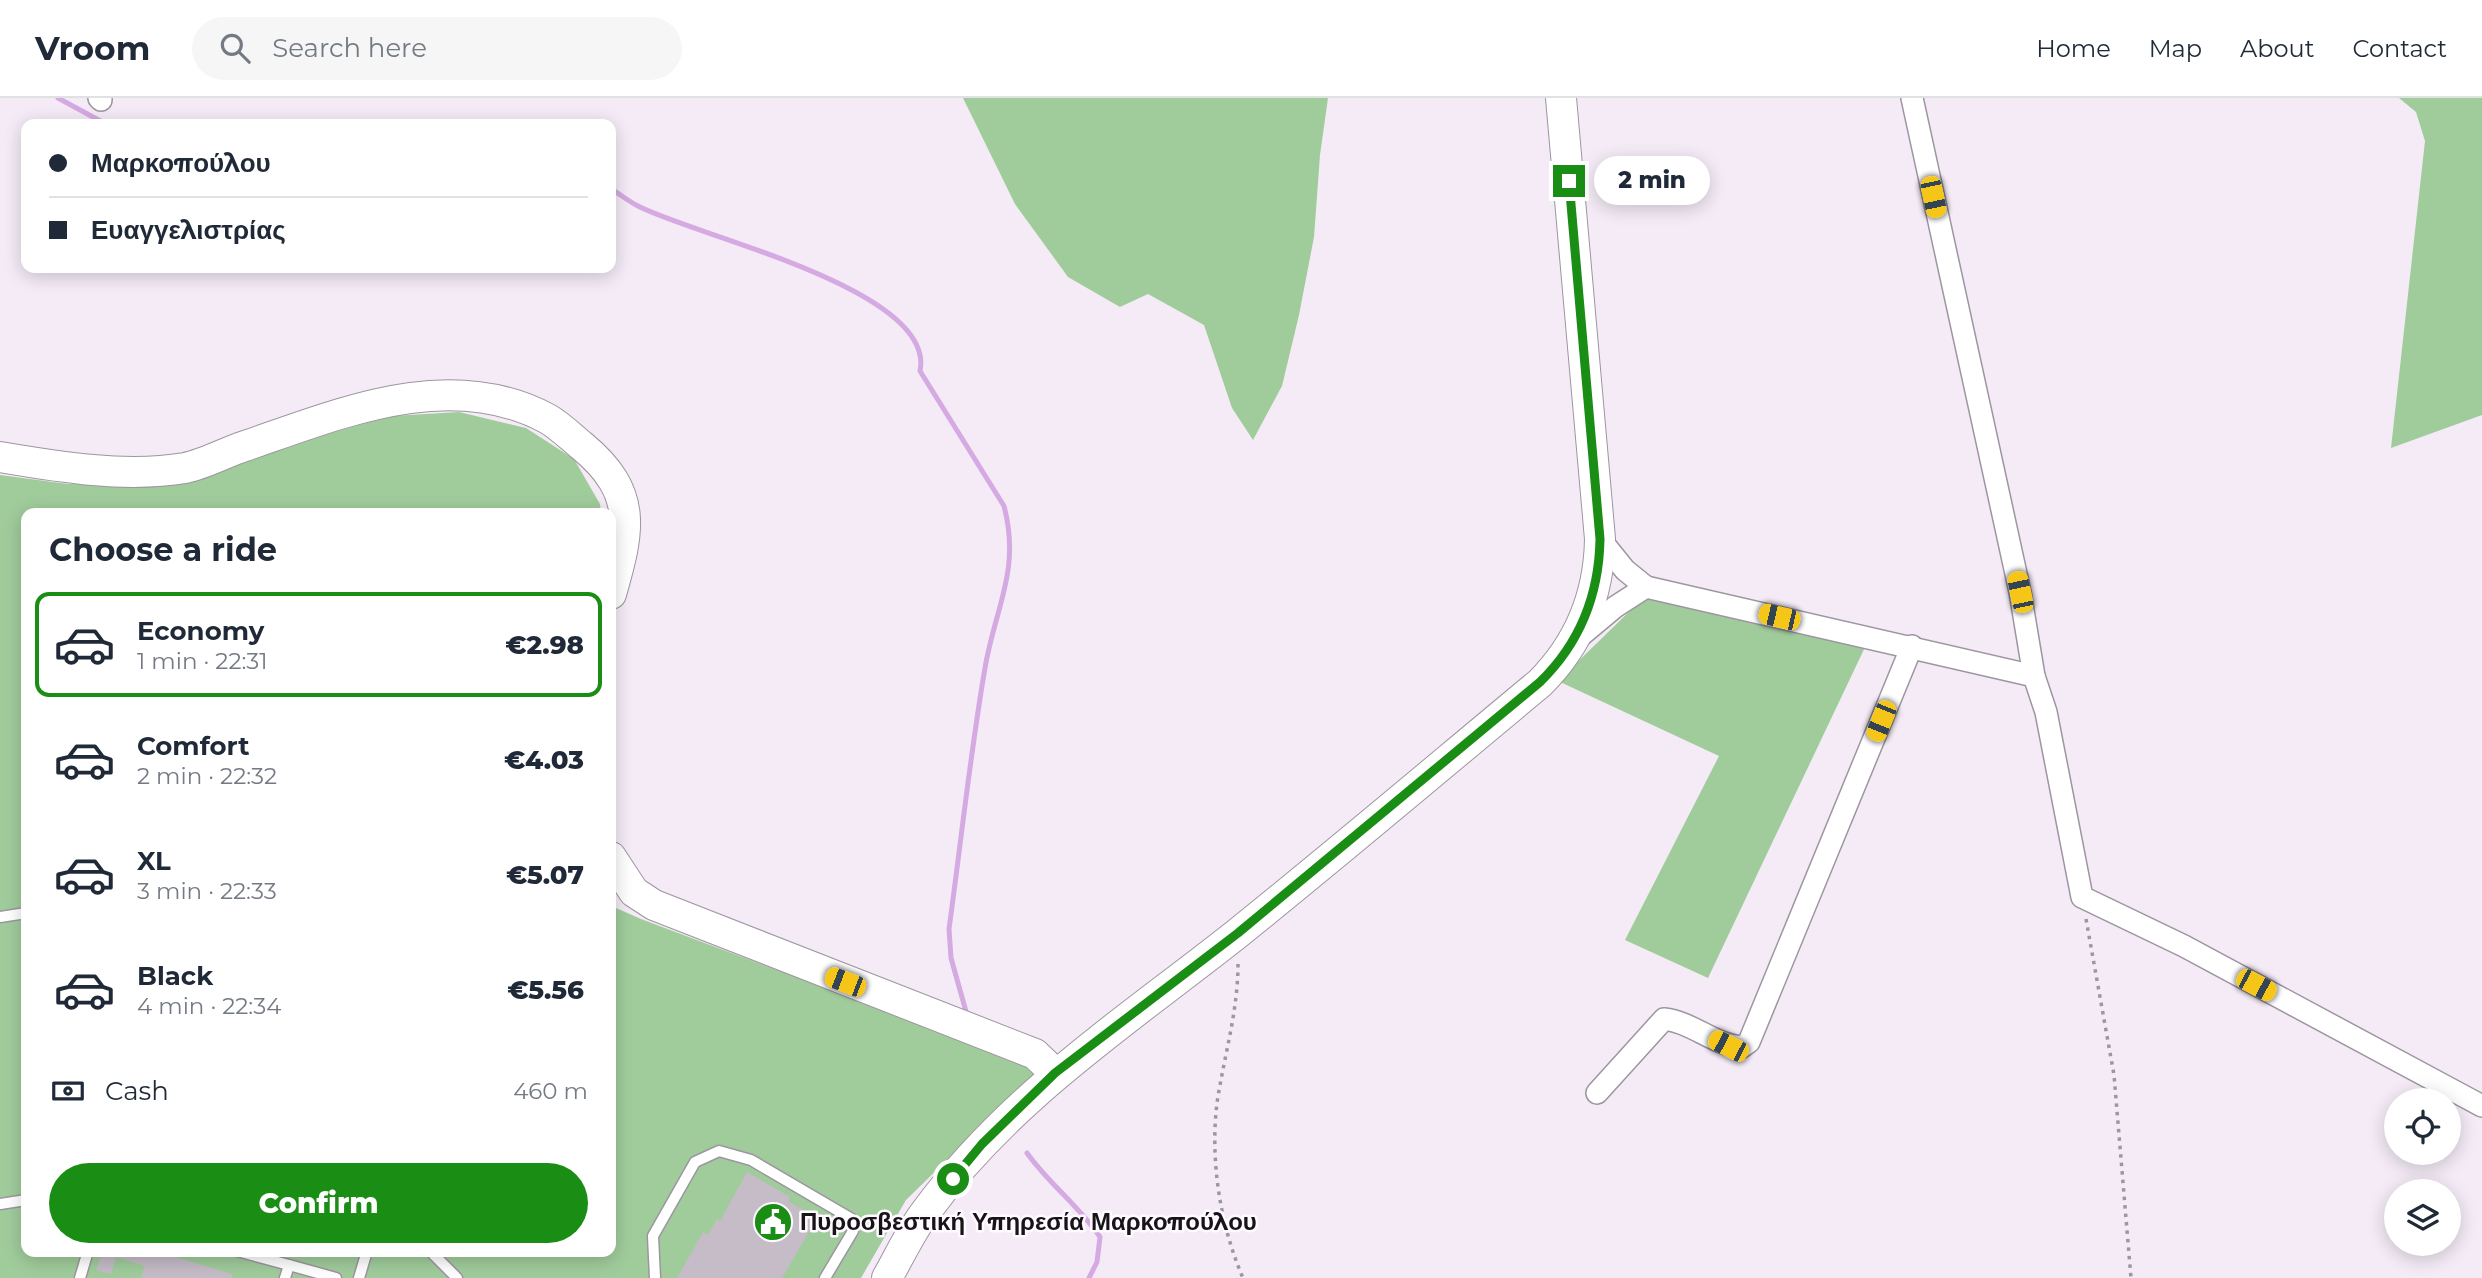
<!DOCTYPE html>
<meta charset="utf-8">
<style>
:root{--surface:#fff;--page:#f6f6f7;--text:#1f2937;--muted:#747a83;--line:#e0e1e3;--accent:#1a8d15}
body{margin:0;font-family:Montserrat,sans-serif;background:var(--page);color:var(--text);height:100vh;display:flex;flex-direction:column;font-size:26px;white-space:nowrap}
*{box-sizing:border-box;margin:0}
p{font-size:23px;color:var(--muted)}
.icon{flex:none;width:38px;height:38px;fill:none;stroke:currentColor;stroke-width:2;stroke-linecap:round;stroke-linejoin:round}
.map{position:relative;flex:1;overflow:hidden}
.drawer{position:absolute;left:21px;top:410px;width:595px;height:749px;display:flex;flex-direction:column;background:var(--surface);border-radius:14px;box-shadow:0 4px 18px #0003}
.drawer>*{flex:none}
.hud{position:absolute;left:21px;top:21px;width:595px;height:154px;border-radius:14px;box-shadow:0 4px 18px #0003;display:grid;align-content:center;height:154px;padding:0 28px;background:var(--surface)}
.controls{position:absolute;left:2384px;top:990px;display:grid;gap:14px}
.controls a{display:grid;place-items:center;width:77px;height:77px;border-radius:50%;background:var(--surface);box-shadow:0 4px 18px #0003;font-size:35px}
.end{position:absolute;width:32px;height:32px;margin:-16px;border:9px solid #1a8d15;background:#fff;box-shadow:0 0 0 4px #fff}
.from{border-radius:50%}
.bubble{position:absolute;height:49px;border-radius:24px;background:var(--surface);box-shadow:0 4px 18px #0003;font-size:23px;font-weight:800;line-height:49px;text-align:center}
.car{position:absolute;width:21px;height:42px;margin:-21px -10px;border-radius:9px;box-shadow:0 0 5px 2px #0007;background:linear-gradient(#f5c518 24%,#345 0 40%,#f5c518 0 76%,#345 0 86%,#f5c518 0)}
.hud b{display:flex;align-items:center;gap:24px;height:66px;font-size:26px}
.hud b+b{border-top:2px solid var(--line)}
.hud i{width:18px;height:18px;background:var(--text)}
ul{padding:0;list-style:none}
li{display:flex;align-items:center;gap:21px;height:105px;margin:0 14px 10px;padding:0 14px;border:4px solid transparent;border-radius:14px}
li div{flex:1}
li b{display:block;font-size:26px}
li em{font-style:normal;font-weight:800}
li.active{border-color:var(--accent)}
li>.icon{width:63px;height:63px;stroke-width:1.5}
h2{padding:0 28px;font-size:32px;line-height:84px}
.pay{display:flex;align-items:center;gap:18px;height:77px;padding:0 28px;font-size:26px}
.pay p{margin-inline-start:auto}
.action{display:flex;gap:14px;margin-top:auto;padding:14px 28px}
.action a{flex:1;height:80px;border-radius:42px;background:var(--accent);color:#fff;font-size:28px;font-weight:800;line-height:80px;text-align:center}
header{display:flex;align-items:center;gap:42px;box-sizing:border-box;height:98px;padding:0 35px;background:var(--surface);border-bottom:2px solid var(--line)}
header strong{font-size:33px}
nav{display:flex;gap:38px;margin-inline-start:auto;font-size:24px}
.search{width:490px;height:63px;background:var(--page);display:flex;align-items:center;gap:18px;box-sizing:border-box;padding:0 24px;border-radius:38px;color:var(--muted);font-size:26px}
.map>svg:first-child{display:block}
</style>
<header>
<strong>Vroom</strong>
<div class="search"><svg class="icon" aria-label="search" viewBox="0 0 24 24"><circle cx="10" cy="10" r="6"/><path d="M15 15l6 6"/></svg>Search here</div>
<nav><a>Home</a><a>Map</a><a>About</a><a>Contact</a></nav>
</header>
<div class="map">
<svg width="2482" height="1180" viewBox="0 0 2482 1180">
<rect width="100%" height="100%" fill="#f4ebf6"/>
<g fill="#a0cc9c">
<polygon points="963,0 1328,0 1320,57 1314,139 1299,217 1282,288 1253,342 1232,310 1204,227 1148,196 1120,209 1068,179 1015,106"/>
<polygon points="2399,0 2482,0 2482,317 2391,350 2425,43 2416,14"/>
<polygon points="459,314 526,330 574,361 600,406 601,415 26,415 26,1153 611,1153 611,796 616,810 641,821 1040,971 906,1102 861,1180 0,1180 0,377 68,386 135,387 393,318"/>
<polygon points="1655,498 1867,545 1708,880 1625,842 1719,658 1558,583 1638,505"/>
</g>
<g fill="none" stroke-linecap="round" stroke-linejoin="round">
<g stroke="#d5a9e2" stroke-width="5">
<polyline points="58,0 106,26"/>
<path d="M611 91C620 96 628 103 638 108 692 137 937 191 920 273L1004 408C1021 472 995 510 985 570 970 657 961 744 949 831L951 860 967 917"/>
<path d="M1027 1055C1049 1086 1079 1108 1100 1139L1097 1164 1089 1180"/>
</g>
</g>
<g fill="#c5bcc7">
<polygon points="747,1074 790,1099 788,1103 817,1120 782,1180 677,1180 703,1134 708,1137 717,1121 720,1123"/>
<polygon points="102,1153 155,1153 232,1176 232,1180 141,1180 145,1168 116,1159 111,1176 96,1172"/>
</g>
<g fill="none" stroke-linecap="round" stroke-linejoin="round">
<g stroke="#9d95a0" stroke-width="13">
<g id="lane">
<polyline points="0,819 26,815"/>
<polyline points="0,1106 26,1102"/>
<polyline points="237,1153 289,1167 285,1180"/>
<polyline points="430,1153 457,1180"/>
<polyline points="289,1167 336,1180"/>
<polyline points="80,1180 88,1153"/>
<polyline points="359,1180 367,1153"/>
<polyline points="655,1180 653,1138 695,1064 719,1053 751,1062 852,1121 853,1133 825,1180"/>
</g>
</g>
<g stroke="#9d95a0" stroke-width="24">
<g id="street">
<polyline points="99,0 101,2"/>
<polyline points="1912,0 2020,494 2034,578"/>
<polyline points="1646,489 2034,578 2046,614 2082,799 2184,848 2482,1008"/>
<polyline points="1579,539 1615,509 1646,489 1625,472 1600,441"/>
<path d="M1597 995 1664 921C1692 924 1714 947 1742 949L1749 944 1912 548"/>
</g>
</g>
<g stroke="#9d95a0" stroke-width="32">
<g id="secondary">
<path d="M0 359C59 369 126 380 185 370 205 366 226 354 245 348 341 315 450 268 548 321 560 328 571 339 582 348 639 395 629 433 611 496"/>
<polyline points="611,759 634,794 654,807 1035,956 1055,975"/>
<path d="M887 1180C899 1159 910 1135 924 1116 1009 999 1127 923 1238 835 1340 753 1440 668 1540 585 1580 545 1599 497 1600 441L1561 0"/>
</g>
</g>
<g stroke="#9c969e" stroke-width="3.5" stroke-dasharray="3.5 5" stroke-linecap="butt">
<polyline points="2086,821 2114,977 2131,1180"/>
<path d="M1238 866C1238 914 1224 958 1217 1005 1210 1062 1220 1127 1243 1180"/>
</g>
<use href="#lane" stroke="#fff" stroke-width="10"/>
<use href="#street" stroke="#fff" stroke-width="21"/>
<use href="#secondary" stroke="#fff" stroke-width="30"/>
</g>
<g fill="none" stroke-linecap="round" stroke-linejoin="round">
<path stroke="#1a8d15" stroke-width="9" d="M953 1081 982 1046 1055 975 1238 835 1540 584C1580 545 1599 497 1600 441L1569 83"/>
</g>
<defs>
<g id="civic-disc" transform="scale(2.0125)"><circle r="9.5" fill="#1a8d15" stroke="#fefaff"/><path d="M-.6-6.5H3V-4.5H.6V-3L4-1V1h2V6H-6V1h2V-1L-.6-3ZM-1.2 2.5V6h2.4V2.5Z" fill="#fff"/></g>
</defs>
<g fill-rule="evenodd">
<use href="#civic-disc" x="773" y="1124"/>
</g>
<g text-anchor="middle" stroke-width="5" stroke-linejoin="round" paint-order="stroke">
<g font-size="24" font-weight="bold" fill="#171418" stroke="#fefaff" text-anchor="start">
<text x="800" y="1132">Πυροσβεστική Υπηρεσία Μαρκοπούλου</text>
</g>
</g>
</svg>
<div class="controls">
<a><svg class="icon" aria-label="locate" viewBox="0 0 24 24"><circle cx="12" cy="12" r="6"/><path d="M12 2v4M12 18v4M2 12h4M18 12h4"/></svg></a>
<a><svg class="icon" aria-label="layers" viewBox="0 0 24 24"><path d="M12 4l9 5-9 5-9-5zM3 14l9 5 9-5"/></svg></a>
</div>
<i class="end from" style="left:953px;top:1081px"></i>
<i class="end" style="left:1569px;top:83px"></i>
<div class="bubble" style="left:1594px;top:58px;width:116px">2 min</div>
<i class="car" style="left:1933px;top:99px;rotate:168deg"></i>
<i class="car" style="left:2020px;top:494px;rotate:348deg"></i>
<i class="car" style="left:1779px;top:519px;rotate:283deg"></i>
<i class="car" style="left:1881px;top:623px;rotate:202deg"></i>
<i class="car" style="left:845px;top:884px;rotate:291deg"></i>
<i class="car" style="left:2256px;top:887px;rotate:118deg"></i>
<i class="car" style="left:1728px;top:948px;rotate:297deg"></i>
<div class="hud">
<b><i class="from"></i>Μαρκοπούλου</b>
<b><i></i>Ευαγγελιστρίας</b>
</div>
<section class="drawer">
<h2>Choose a ride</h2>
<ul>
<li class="active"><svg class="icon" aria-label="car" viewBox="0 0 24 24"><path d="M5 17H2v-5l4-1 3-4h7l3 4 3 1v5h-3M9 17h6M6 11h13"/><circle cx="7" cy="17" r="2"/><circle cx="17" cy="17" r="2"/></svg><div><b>Economy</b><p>1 min · 22:31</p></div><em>€2.98</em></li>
<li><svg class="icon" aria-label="car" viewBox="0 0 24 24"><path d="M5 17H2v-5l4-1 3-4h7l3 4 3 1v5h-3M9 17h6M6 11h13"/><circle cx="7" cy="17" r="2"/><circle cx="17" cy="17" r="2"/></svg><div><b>Comfort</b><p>2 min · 22:32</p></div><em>€4.03</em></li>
<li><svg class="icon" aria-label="car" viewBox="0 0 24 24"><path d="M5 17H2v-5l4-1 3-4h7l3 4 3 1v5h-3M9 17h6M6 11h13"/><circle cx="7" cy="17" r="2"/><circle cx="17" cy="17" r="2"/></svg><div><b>XL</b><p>3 min · 22:33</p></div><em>€5.07</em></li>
<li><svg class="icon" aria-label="car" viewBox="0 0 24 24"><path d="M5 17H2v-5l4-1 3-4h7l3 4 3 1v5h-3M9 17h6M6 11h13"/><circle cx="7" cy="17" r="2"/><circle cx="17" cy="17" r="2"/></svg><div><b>Black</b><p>4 min · 22:34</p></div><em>€5.56</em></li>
</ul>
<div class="pay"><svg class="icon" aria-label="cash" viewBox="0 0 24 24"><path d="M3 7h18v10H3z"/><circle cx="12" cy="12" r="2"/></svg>Cash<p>460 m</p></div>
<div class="action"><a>Confirm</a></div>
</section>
</div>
